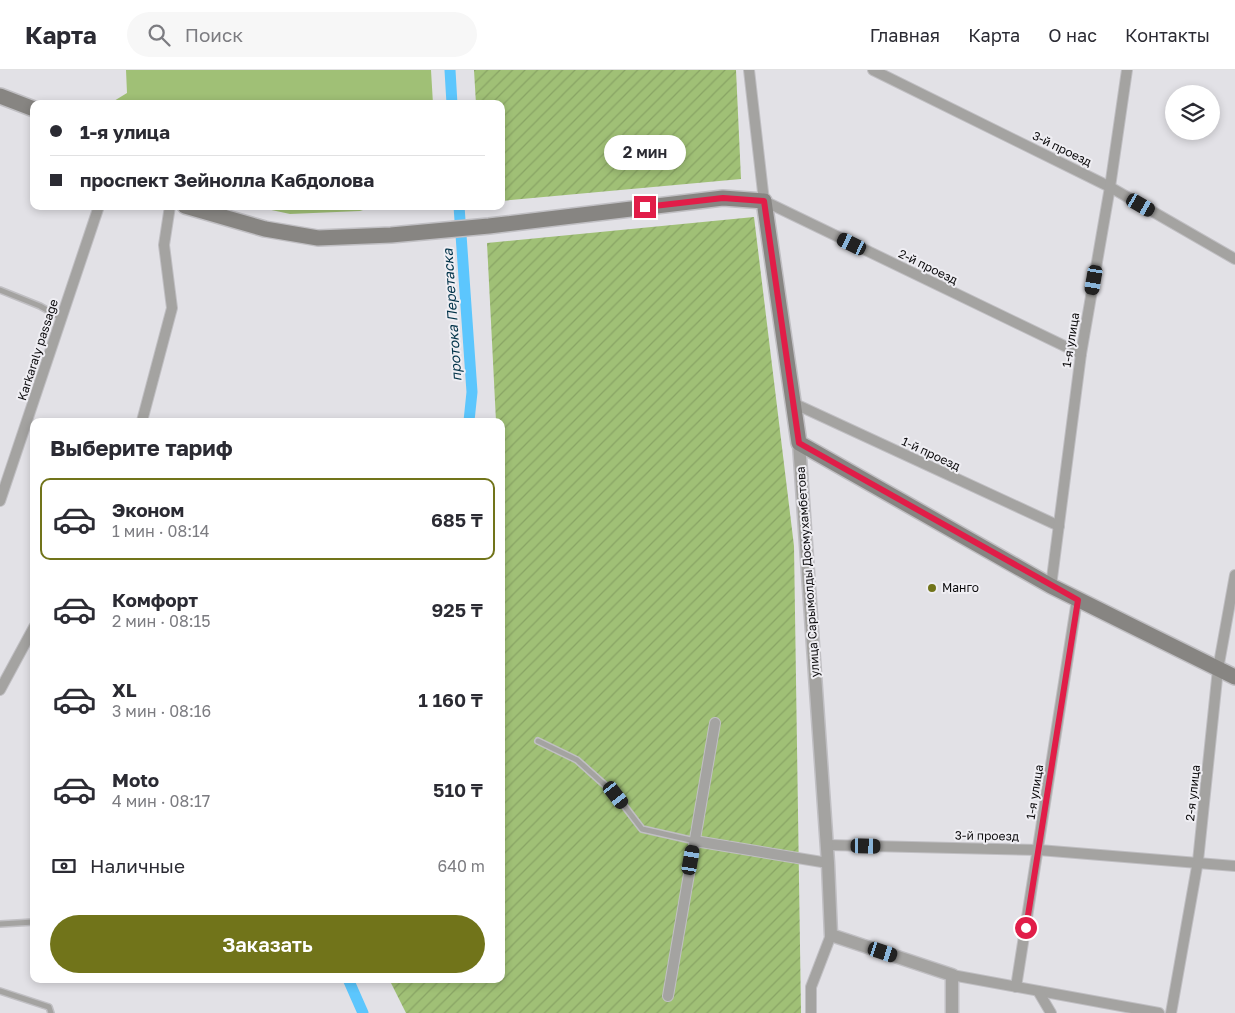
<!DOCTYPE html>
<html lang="ru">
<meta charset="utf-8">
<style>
:root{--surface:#fff;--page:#f7f7f7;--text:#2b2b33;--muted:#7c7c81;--line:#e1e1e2;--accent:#71741a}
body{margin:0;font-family:"Golos Text",sans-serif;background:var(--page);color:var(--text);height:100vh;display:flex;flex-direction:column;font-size:19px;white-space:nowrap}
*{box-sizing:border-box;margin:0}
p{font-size:16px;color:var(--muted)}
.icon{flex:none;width:28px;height:28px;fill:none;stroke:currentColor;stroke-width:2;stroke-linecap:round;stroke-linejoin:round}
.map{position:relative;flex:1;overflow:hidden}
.sheet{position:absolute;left:30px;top:348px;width:475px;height:565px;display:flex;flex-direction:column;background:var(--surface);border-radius:10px;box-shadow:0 2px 8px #0003}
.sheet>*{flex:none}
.guide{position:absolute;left:30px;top:30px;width:475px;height:110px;border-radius:10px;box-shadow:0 2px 8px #0003;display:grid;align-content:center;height:110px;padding:0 20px;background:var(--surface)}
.buttons{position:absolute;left:1165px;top:15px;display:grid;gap:10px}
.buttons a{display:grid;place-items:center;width:55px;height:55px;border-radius:50%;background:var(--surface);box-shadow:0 2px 8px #0003;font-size:25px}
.end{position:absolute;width:22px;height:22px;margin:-11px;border:6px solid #e11d48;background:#fff;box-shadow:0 0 0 2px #fff}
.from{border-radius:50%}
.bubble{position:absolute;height:35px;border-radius:18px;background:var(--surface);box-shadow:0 2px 8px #0003;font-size:16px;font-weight:600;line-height:35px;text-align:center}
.car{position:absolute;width:15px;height:30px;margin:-15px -8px;border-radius:6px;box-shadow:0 0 4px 1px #0007;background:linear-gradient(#222 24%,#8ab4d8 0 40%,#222 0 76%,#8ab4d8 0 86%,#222 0)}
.guide b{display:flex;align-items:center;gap:18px;height:48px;font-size:19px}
.guide b+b{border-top:1px solid var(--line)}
.guide i{width:12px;height:12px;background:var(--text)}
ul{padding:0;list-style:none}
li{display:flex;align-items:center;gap:15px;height:82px;margin:0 10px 8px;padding:0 10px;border:2px solid transparent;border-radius:10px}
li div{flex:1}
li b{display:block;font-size:19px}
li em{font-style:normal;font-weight:600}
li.current{border-color:var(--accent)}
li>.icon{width:45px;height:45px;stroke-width:1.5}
h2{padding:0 20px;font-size:22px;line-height:60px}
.pay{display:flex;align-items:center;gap:12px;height:55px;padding:0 20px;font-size:19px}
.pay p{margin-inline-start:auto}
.cta{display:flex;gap:10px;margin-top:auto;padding:10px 20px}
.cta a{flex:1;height:58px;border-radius:30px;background:var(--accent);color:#fff;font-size:20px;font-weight:600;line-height:58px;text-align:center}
header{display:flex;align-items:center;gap:30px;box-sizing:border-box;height:70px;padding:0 25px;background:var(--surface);border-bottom:1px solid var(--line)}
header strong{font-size:24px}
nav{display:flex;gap:28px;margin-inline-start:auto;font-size:18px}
.search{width:350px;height:45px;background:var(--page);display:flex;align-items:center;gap:12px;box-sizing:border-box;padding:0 18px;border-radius:28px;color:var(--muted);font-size:19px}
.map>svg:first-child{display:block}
</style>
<header>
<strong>Карта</strong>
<div class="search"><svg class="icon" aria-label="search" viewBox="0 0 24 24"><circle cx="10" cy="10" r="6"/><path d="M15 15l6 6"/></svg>Поиск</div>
<nav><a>Главная</a><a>Карта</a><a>О нас</a><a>Контакты</a></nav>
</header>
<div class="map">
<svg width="1235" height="943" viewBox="0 0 1235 943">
<defs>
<pattern id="garden-furrows" width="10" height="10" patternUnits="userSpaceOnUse" patternTransform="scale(1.25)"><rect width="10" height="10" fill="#a0c076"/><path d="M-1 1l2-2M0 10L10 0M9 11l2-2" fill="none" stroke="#89a465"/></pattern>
</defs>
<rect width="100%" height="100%" fill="#e2e1e6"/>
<g fill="#a0c076">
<polygon points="126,0 431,0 433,34 109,34 127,23"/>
<polygon points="253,136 375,136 360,141 290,144"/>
</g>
<g fill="url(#garden-furrows)">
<polygon points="474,0 736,0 741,109 501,131 501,34 476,34"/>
<polygon points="754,147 794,476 801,943 406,943 389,909 501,909 501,351 496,351 487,173"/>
</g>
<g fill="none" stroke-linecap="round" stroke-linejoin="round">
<g stroke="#5cc6fd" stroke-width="11">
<polyline points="450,0 452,34"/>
<polyline points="459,136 472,322 469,351"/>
<polyline points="348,909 363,943"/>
</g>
<g stroke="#c0bfc3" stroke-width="8">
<g id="service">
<polyline points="0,220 40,236 61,248"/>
<polyline points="538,671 577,690 616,725 642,759 695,771"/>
<polyline points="0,854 34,852"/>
<polyline points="0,921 49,937 51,943"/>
</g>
</g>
<g stroke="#c0bfc3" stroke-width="12">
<g id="minor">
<polyline points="749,0 764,131 1081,284"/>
<polyline points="873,0 1110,117 1235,189"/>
<polyline points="793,333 1059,456"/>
<polyline points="142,351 172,238 164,175 170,136"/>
<polyline points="0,431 99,136"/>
<polyline points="1051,516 1081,284 1110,117 1127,0"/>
<polyline points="0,620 34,557"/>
<polyline points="695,771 828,793"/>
<polyline points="827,775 1039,780 1235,796"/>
<polyline points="952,905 1159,943"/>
<polyline points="1016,917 1077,530"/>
<polyline points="1038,921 1051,943"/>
<polyline points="668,926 715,653"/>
<polyline points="811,943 811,917 831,865"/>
<polyline points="1171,943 1198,791 1218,599 1235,505"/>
</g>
</g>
<g stroke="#c0bfc3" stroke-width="15">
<polyline id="tertiary" points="799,373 828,793 831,865 952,905 952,943"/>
</g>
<g stroke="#c0bfc3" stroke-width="18">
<g id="secondary">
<polyline points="0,26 34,39"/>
<polyline points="185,136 265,159 318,168 391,165 489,156 723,128 764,131 799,373 1051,516 1235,607"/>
</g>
</g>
<use href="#service" stroke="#a4a3a1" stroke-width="5"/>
<use href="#minor" stroke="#a4a3a1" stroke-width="10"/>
<use href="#tertiary" stroke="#a4a3a1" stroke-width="12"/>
<use href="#secondary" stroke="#878582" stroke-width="15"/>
</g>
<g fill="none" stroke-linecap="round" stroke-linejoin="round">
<polyline stroke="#e11d48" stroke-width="6" points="645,137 723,128 764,131 799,373 1078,530 1026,858"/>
</g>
<circle fill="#71741a" stroke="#efeef3" stroke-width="2" cx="932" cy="518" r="5"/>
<g text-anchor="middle" stroke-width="4" stroke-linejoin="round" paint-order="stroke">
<g font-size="12" fill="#0c0b0d" stroke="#efeef3">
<text transform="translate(1062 79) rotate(26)" y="4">3-й проезд</text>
<text transform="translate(928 197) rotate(26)" y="4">2-й проезд</text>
<text transform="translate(1071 270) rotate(-81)" y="4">1-я улица</text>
<text transform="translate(38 280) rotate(-72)" y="4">Karkaraly passage</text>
<text transform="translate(931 384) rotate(25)" y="4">1-й проезд</text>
<text transform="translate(808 502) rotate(-94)" y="4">улица Сарымолды Досмухамбетова</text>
<text transform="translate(1035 722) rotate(-81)" y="4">1-я улица</text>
<text transform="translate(1193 723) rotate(-84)" y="4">2-я улица</text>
<text transform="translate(987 766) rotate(1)" y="4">3-й проезд</text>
</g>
<g font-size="12" fill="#0c0b0d" stroke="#efeef3" text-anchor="start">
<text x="942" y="522">Манго</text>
</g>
<g font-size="14" font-style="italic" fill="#023349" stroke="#efeef3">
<text transform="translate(452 245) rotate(-94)" y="5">протока Перетаска</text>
</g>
</g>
</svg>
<div class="buttons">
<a><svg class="icon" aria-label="layers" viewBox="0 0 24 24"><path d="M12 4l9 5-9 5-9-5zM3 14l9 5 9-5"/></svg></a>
</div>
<i class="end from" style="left:1026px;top:858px"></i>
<i class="end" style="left:645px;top:137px"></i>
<div class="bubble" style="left:604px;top:65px;width:82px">2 мин</div>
<i class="car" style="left:1141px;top:135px;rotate:120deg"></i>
<i class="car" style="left:852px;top:174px;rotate:296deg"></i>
<i class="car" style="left:1094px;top:210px;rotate:190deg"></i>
<i class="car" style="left:616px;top:725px;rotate:142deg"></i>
<i class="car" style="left:866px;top:776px;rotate:91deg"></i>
<i class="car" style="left:691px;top:790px;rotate:10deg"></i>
<i class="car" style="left:883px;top:882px;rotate:108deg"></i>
<div class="guide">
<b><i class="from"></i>1-я улица</b>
<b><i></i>проспект Зейнолла Кабдолова</b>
</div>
<section class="sheet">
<h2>Выберите тариф</h2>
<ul>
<li class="current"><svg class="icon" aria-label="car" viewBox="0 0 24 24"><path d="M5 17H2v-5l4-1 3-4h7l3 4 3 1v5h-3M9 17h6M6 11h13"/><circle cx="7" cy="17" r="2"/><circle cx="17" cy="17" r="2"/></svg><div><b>Эконом</b><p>1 мин · 08:14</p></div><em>685 ₸</em></li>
<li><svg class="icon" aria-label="car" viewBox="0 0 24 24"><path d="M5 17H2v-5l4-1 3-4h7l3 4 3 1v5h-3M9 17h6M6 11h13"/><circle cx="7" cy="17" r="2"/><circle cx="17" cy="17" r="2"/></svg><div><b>Комфорт</b><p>2 мин · 08:15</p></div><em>925 ₸</em></li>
<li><svg class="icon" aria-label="car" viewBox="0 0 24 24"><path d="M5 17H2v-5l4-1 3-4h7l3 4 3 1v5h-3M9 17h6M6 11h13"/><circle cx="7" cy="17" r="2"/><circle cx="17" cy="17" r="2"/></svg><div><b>XL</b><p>3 мин · 08:16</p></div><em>1 160 ₸</em></li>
<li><svg class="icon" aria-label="car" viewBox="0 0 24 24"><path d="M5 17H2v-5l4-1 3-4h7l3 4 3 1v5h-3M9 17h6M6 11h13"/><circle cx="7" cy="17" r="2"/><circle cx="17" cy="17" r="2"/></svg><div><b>Moto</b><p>4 мин · 08:17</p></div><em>510 ₸</em></li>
</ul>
<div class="pay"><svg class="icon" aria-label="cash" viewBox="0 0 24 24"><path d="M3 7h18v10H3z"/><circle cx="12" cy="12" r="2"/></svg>Наличные<p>640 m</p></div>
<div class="cta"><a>Заказать</a></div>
</section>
</div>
